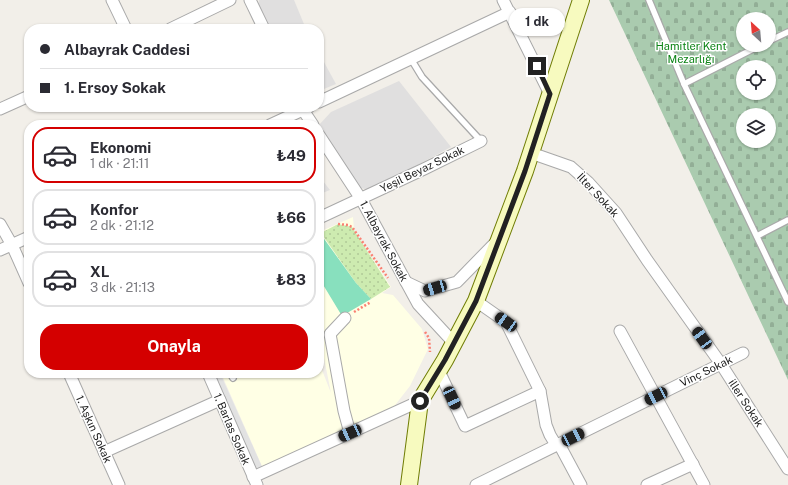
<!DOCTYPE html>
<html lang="tr">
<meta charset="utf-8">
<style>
:root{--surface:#fff;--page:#f7f7f7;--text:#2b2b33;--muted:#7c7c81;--line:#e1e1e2;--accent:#d40000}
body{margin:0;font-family:"Public Sans",sans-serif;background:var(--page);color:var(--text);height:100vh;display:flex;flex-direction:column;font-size:15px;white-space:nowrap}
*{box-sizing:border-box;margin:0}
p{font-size:13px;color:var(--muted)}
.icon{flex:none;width:22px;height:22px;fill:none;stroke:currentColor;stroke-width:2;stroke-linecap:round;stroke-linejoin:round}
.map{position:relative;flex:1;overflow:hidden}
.side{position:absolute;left:24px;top:120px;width:300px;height:258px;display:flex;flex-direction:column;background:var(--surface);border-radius:16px;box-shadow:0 1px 3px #0004}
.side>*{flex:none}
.guide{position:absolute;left:24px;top:24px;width:300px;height:88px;border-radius:16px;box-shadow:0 1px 3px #0004;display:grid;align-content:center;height:88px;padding:0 16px;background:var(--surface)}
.needle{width:26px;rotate:334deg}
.fabs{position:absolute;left:736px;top:12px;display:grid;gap:8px}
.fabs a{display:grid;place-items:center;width:40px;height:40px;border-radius:50%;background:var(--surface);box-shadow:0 1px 3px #0004;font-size:20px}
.end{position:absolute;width:18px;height:18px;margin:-9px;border:5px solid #222;background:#fff;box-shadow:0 0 0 2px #fff}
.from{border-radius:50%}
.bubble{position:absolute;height:28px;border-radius:14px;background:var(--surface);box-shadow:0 1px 3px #0004;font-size:13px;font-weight:700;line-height:28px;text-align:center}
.car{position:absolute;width:12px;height:24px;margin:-12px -6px;border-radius:5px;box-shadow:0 0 3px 1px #0007;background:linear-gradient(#222 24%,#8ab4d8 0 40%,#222 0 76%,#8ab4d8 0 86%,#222 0)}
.guide b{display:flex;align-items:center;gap:14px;height:38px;font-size:15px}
.guide b+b{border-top:1px solid var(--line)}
.guide i{width:10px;height:10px;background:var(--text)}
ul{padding:7px 0 0;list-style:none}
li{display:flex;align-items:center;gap:12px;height:56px;margin:0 8px 6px;padding:0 8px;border:2px solid var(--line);border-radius:16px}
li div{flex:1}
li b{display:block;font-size:15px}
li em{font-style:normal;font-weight:700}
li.on{border-color:var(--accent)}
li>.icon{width:36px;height:36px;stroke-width:1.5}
.primary-button{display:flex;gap:8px;margin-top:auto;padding:8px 16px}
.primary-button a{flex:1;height:46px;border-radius:16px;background:var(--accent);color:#fff;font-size:16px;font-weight:700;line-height:46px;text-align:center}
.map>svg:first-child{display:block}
</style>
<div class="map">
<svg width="788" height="485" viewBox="0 0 788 485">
<defs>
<pattern id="cemetery-stones" width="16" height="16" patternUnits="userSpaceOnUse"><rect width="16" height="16" fill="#aacbaf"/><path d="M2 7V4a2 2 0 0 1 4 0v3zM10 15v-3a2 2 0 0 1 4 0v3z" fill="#92ae96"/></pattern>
<pattern id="garden-dots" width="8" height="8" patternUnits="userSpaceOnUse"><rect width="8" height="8" fill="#cdebb0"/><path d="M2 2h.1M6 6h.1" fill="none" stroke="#b0c997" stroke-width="1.8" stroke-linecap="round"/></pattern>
</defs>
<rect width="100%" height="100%" fill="#f2efe9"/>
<g fill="#e0dfdf">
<polygon points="259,0 294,0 306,29 268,29 258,7"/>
<polygon points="319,53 336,84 319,91"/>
<polygon points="399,81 451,147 371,190 360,188 319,125 331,112"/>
<polygon points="319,176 330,190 320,194 321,213 319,214"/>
</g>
<path fill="#ffffe5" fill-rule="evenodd" d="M353 217 354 230 391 287 382 293 393 295 422 329 428 349 410 386 392 409 293 454 262 466 221 373H319V232ZM323 336V353L331 393 320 365Z"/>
<path fill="url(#cemetery-stones)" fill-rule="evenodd" d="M609 0H788V380ZM743 19H769V45H743ZM743 67H769V93H743ZM743 115H769V141H743Z"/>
<polygon fill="url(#garden-dots)" points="338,224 352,227 390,287 371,299 356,283 321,233"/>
<polygon fill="#88e0be" points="322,236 356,283 371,299 342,316 319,278 319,238"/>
<polygon fill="#e2e2e2" points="211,373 220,373 263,469 257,471"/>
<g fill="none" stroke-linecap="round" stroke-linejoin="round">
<g stroke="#a9a9a9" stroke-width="8">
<g id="lane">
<polyline points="649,0 684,84 788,302"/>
<polyline points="769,41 788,32"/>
<polyline points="411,59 422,77 481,141"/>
<polyline points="684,84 761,45"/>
<polyline points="757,236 788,220"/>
<polyline points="230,373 233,378"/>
</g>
</g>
<g stroke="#a9a9a9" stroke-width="13">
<g id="street">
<polyline points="112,0 126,29"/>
<polyline points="250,0 264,29"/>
<polyline points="503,0 550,94"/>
<polyline points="170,29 230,0"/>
<polyline points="319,102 510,12"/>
<polyline points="301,107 313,125"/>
<polyline points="0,109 29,96"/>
<polyline points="270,125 309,107"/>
<polyline points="319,135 361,199 418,304 454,343"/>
<polyline points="531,153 571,167 588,182 616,213 647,260 721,364 788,469"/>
<polyline points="319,218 424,169 481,141"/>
<polyline points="0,224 12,245 29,283"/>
<polyline points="0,250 29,237"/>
<polyline points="406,282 425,291 457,282 497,241"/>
<polyline points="476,301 506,322 540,391 546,425 550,435 556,445"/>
<polyline points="345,318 330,334 344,411 350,433"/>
<polyline points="620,331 704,485"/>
<polyline points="439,371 465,426 540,391"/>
<polyline points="69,373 119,485"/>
<polyline points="208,373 257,485"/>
<polyline points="559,444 581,485"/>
<polyline points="104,452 220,400"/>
<polyline points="253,477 420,401"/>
<polyline points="476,485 743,353"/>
<polyline points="647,485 693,464"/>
</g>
</g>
<g stroke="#707d05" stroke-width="18">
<polyline id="secondary" points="409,485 420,401 445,360 476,301 525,171 581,0"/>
</g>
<g stroke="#fa8072" stroke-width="2.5" stroke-dasharray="2 2" stroke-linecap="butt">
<polyline points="338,224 348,225 352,227 388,278"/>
<polyline points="354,312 371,302"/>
<polyline points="425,332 429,338 430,352"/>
</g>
<use href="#lane" stroke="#fff" stroke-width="5.5"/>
<use href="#street" stroke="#fff" stroke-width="11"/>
<use href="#secondary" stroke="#f7fabf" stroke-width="16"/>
</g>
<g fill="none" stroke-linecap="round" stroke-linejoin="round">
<polyline stroke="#222" stroke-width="5" points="420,401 445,360 476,301 525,171 550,94 537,66"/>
</g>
<g text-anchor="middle" stroke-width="3" stroke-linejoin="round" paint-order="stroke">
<g font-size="11" fill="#0c8416" stroke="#fff">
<text x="691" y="50">Hamitler Kent<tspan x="691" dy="13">Mezarlığı</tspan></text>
</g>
<g font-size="11" fill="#222" stroke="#fff">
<text transform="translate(422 169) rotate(-26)" y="4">Yeşil Beyaz Sokak</text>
<text transform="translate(598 195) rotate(47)" y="4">İlter Sokak</text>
<text transform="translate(384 241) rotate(62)" y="4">1. Albayrak Sokak</text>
<text transform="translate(706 371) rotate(-26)" y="4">Vinç Sokak</text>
<text transform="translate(746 403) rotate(57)" y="4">iller Sokak</text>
<text transform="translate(94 429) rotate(66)" y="4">1. Aşkın Sokak</text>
<text transform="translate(232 429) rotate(67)" y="4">1. Barlas Sokak</text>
</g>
</g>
</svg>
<div class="fabs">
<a><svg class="needle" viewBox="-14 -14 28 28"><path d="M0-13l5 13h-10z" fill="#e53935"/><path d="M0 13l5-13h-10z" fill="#7c7c81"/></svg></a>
<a><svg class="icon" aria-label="locate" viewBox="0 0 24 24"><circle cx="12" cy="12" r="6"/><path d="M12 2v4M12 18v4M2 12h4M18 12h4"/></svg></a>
<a><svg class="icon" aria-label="layers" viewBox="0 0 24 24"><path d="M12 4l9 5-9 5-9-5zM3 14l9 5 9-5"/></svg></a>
</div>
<i class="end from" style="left:420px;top:401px"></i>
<i class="end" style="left:537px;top:66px"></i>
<div class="bubble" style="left:509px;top:8px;width:56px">1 dk</div>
<i class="car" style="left:435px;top:288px;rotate:254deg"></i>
<i class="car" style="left:506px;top:322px;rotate:304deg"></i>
<i class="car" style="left:702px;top:338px;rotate:324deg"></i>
<i class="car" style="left:656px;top:396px;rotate:244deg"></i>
<i class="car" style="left:452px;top:398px;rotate:155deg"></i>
<i class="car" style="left:350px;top:433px;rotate:246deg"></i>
<i class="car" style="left:573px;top:437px;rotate:64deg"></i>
<div class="guide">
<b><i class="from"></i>Albayrak Caddesi</b>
<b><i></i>1. Ersoy Sokak</b>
</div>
<section class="side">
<ul>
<li class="on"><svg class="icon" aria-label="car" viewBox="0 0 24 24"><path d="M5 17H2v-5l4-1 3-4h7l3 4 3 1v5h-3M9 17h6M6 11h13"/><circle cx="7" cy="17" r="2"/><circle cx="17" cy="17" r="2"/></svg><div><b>Ekonomi</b><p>1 dk · 21:11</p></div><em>₺49</em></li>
<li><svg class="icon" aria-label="car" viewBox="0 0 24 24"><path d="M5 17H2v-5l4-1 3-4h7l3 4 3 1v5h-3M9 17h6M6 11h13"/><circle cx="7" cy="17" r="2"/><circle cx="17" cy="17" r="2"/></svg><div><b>Konfor</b><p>2 dk · 21:12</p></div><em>₺66</em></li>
<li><svg class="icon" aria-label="car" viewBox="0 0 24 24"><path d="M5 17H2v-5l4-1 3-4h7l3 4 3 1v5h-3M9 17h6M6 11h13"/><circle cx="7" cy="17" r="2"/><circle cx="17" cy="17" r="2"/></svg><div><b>XL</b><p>3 dk · 21:13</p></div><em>₺83</em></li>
</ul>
<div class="primary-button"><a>Onayla</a></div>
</section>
</div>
